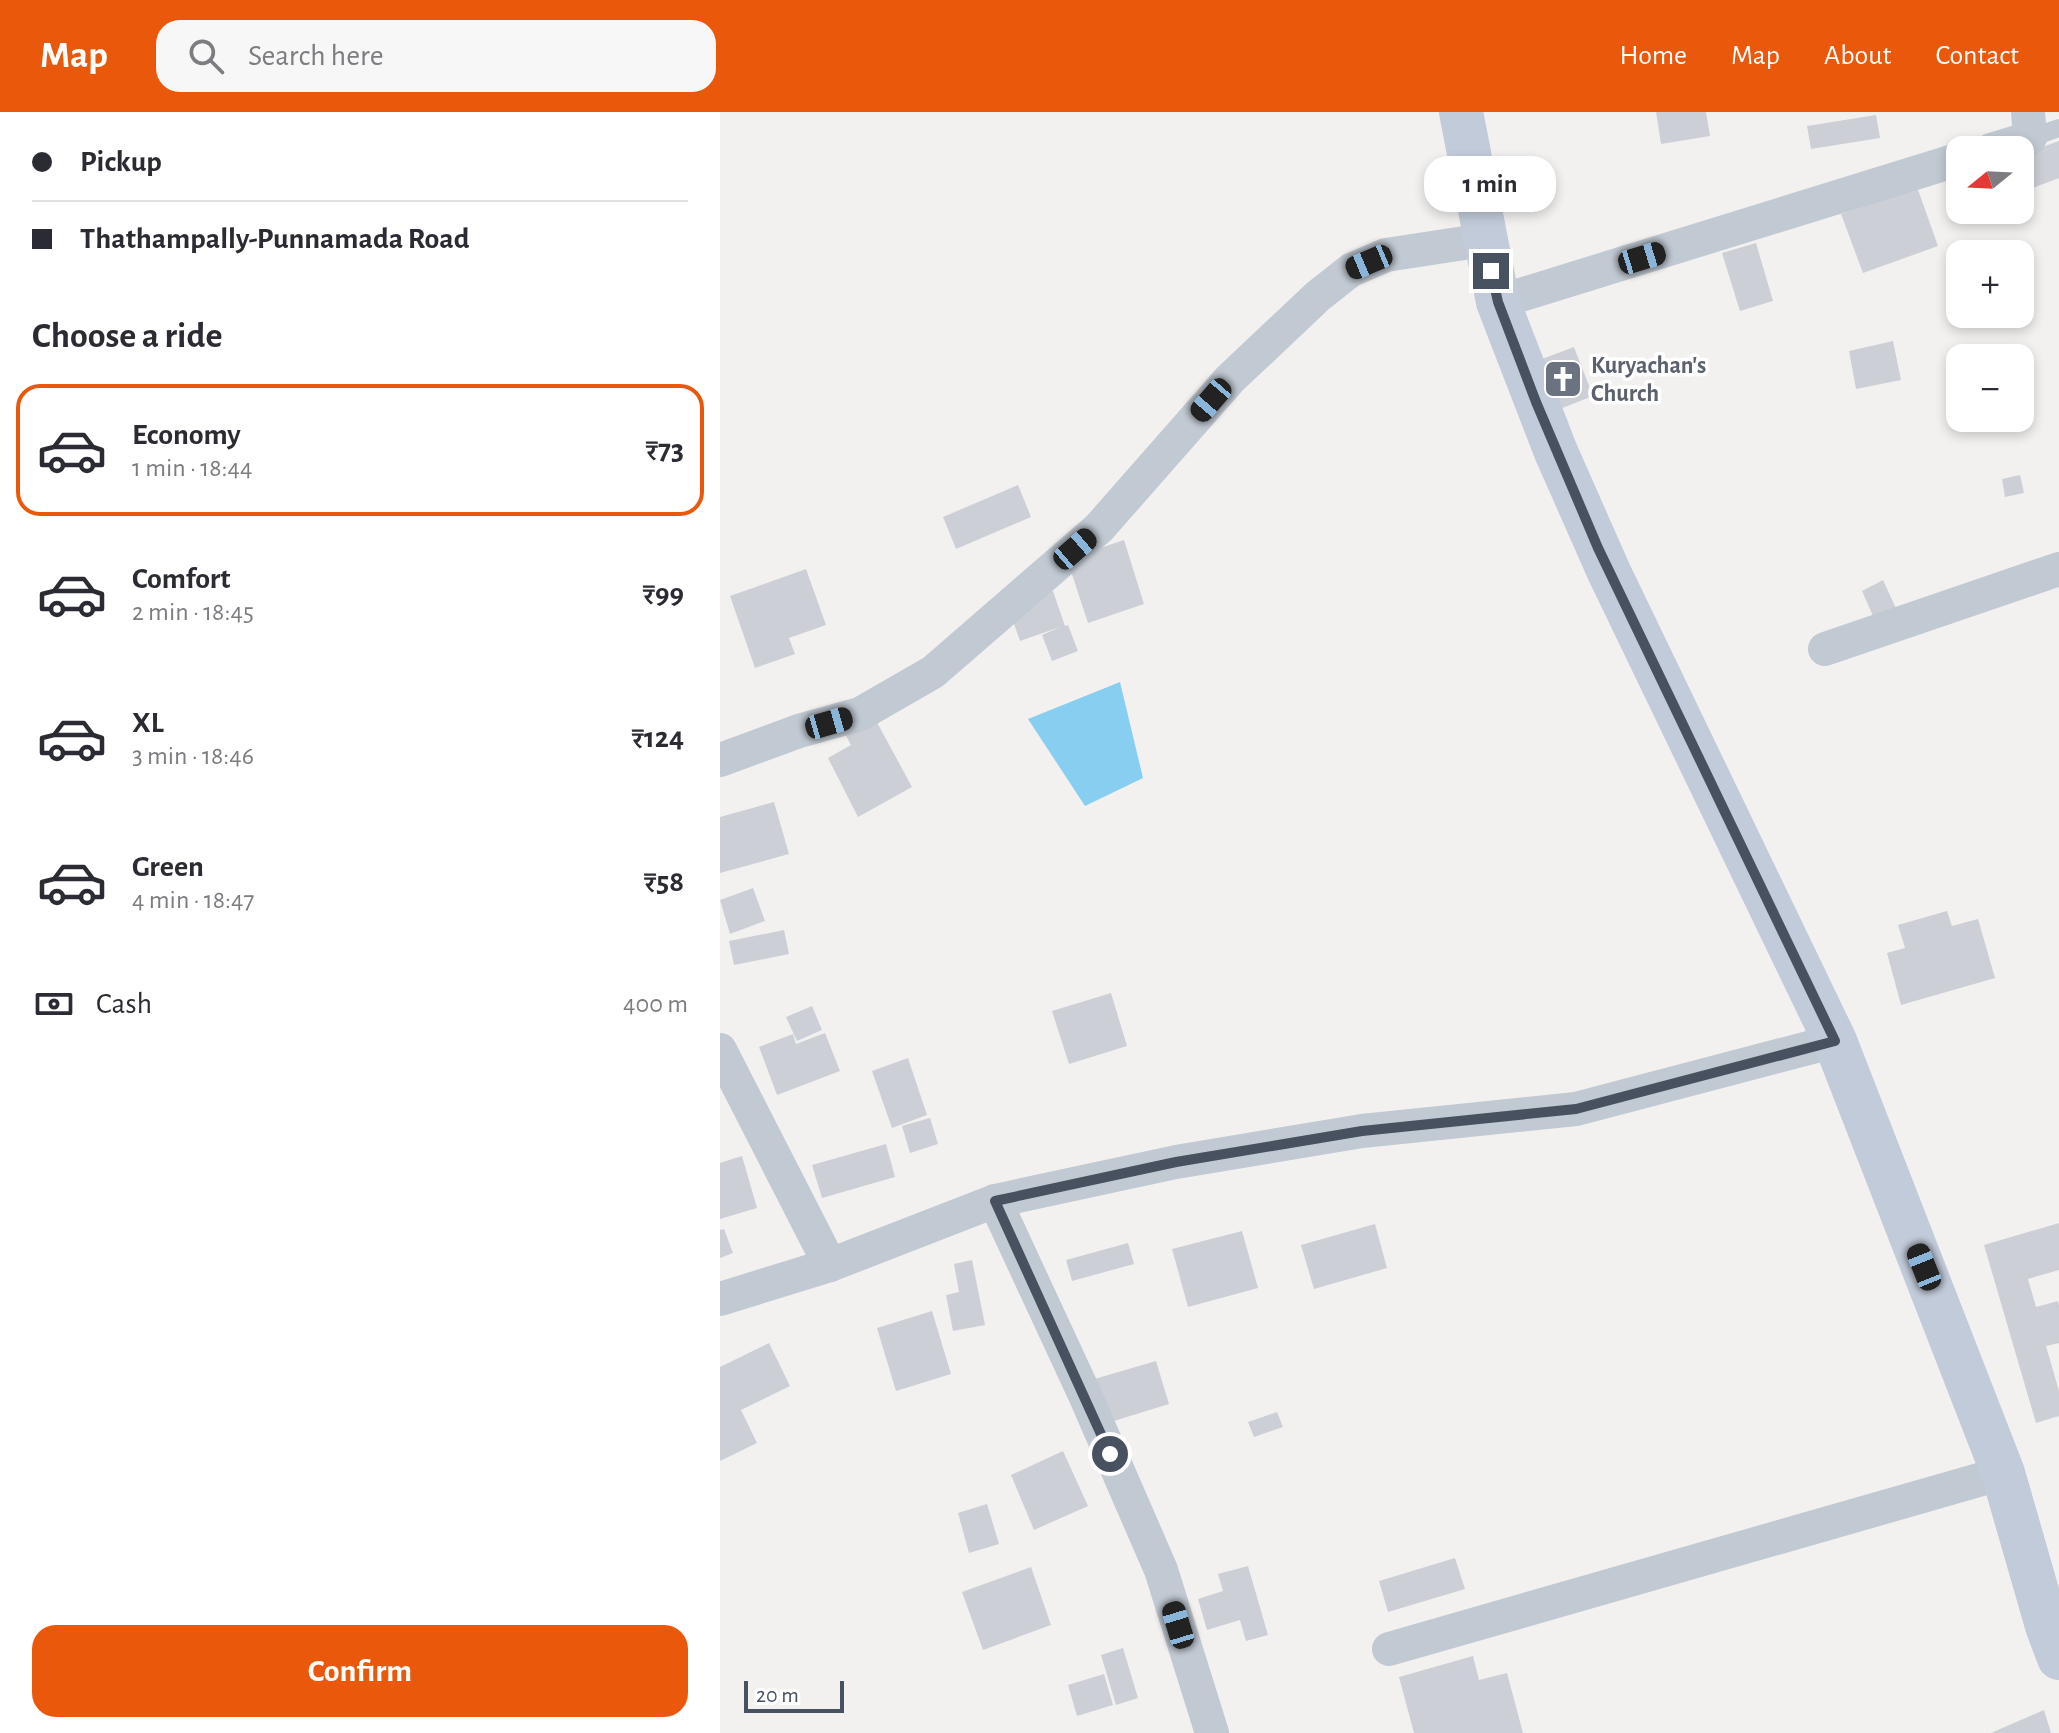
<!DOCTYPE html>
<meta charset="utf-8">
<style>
:root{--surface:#fff;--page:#f7f7f7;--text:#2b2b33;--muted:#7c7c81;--line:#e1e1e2;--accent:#ea580c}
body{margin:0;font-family:"Alegreya Sans",sans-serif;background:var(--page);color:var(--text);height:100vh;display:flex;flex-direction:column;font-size:30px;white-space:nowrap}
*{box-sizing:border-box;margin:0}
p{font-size:26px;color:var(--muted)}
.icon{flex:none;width:44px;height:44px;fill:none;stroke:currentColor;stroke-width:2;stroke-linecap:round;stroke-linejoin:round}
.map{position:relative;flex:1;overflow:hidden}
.drawer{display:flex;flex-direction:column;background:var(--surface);width:720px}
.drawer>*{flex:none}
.hud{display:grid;align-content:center;height:176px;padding:0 32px;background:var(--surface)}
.needle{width:52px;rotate:252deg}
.buttons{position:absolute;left:1226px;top:24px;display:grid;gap:16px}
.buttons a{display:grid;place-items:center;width:88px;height:88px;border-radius:16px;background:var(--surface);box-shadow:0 4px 12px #0003;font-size:40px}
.scale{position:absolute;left:24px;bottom:20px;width:100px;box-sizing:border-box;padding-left:8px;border:4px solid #47515f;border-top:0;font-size:22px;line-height:28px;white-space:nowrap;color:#47515f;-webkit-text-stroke:6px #fff;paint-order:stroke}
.end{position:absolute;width:36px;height:36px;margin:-18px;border:10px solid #47515f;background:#fff;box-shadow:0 0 0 4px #fff}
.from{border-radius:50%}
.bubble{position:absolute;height:56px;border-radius:24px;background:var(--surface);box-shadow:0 4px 12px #0003;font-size:26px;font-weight:700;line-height:56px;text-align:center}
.car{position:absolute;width:24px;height:48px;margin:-24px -12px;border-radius:10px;box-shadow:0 0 6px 2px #0007;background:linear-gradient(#222 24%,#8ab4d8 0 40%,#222 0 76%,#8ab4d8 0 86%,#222 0)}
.hud b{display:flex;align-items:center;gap:28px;height:76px;font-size:30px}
.hud b+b{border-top:2px solid var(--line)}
.hud i{width:20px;height:20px;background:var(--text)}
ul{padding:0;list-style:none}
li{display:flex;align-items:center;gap:24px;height:132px;margin:0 16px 12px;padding:0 16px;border:4px solid transparent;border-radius:24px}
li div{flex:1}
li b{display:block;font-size:30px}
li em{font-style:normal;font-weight:700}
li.selected{border-color:var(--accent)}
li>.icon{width:72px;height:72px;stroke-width:1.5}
h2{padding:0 32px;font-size:36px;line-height:96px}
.pay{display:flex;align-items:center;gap:20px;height:88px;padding:0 32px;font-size:30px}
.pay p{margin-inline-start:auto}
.cta{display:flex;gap:16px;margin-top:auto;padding:16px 32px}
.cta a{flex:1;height:92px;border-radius:24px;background:var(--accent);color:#fff;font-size:32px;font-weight:700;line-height:92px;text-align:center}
header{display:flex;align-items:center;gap:48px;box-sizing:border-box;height:112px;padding:0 40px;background:var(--accent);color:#fff}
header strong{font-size:38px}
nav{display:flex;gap:44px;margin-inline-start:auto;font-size:28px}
.search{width:560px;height:72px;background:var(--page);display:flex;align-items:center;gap:20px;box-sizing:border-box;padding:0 28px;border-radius:24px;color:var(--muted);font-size:30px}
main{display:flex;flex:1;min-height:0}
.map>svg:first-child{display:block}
</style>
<header>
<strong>Map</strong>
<div class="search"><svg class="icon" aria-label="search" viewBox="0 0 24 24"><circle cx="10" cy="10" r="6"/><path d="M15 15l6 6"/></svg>Search here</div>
<nav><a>Home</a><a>Map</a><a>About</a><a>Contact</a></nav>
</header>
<main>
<section class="drawer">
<div class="hud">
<b><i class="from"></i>Pickup</b>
<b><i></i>Thathampally-Punnamada Road</b>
</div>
<h2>Choose a ride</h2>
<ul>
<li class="selected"><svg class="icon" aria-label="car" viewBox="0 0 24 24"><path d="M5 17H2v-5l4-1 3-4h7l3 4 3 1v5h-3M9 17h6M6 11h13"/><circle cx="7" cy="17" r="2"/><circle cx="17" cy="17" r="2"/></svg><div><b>Economy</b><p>1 min · 18:44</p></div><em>₹73</em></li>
<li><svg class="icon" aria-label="car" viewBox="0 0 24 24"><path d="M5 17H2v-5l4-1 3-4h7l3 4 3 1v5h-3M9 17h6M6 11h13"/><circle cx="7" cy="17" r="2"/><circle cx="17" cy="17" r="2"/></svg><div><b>Comfort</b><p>2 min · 18:45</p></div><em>₹99</em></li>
<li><svg class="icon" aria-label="car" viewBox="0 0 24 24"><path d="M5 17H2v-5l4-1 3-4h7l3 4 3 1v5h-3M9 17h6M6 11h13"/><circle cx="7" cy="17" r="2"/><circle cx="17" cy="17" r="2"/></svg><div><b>XL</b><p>3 min · 18:46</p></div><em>₹124</em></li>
<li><svg class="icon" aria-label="car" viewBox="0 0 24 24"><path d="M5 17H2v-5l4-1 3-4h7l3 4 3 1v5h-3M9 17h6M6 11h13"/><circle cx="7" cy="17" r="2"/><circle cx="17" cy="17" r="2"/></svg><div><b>Green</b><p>4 min · 18:47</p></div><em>₹58</em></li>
</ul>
<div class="pay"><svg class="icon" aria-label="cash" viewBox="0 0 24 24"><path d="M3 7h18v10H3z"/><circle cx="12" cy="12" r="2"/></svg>Cash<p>400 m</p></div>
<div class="cta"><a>Confirm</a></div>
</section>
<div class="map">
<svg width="1339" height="1621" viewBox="0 0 1339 1621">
<rect width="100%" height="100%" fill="#f3f1f0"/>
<polygon fill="#88cef1" points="400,570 423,666 365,694 308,607"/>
<g fill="#cccfd6">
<polygon points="936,0 986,0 990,24 941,32"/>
<polygon points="1156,3 1160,26 1091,37 1087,14"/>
<polygon points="1339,29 1339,66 1307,78 1300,59 1300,43"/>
<polygon points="1197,75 1218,134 1143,161 1121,102"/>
<polygon points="1036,131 1053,189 1020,199 1002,141"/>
<polygon points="1173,229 1181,268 1136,277 1129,239"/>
<polygon points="854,235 873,284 832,300 814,250"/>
<polygon points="1300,363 1304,381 1285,385 1282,367"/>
<polygon points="298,373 311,405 236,437 223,405"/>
<polygon points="404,428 424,492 368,511 347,447"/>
<polygon points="86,457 106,513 69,526 75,542 35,556 10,484"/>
<polygon points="1163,468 1179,503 1157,513 1142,479"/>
<polygon points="333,479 345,514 348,513 358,539 332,549 322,523 340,515 300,529 288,495"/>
<polygon points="153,603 192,675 138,705 108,646 131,633 124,620"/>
<polygon points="54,690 69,742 0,761 0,705"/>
<polygon points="33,776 45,809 10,822 0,788"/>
<polygon points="1227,799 1232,814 1258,807 1275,866 1181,893 1167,841 1185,836 1178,813"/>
<polygon points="64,818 69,842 14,853 9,829"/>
<polygon points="391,881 407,934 349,952 332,899"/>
<polygon points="92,894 102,918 77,929 66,905"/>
<polygon points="105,921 120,959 57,983 39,935 73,922 76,932"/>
<polygon points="188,946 207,1003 172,1016 152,959"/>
<polygon points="210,1006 218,1032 190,1041 182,1014"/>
<polygon points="166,1032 175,1065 102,1086 92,1053"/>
<polygon points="22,1044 37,1096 0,1107 0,1051"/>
<polygon points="1339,1111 1339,1158 1308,1167 1316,1195 1338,1189 1339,1194 1339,1231 1326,1234 1339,1279 1339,1304 1316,1311 1264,1133"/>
<polygon points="655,1112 667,1156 594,1177 581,1133"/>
<polygon points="4,1117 13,1141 0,1146 0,1118"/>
<polygon points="522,1119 538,1176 468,1195 452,1137"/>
<polygon points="408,1131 414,1152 352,1169 346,1148"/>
<polygon points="252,1148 265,1213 233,1219 226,1183 239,1180 234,1152"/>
<polygon points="212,1199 231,1262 176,1279 157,1216"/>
<polygon points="49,1231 70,1274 21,1298 37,1331 0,1349 0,1255"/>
<polygon points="436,1249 449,1292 384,1312 371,1268"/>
<polygon points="557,1300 563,1315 534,1325 528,1310"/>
<polygon points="343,1339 368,1394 314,1418 291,1363"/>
<polygon points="267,1392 279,1432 249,1441 238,1401"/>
<polygon points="735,1446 745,1477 668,1500 659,1469"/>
<polygon points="528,1454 548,1523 526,1529 520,1508 487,1518 478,1487 503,1479 498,1462"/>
<polygon points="311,1455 331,1513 263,1538 242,1480"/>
<polygon points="403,1536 418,1586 396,1593 381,1543"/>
<polygon points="753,1544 759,1568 787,1561 803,1621 694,1621 679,1565"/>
<polygon points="384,1562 393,1593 357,1604 348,1573"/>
<polygon points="1324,1598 1331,1621 1271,1621"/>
</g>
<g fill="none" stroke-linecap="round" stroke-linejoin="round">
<polyline stroke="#c1c9d3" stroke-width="18" points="1310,26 1339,16"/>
<g stroke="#c1c9d3" stroke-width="34">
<polyline points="1271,38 1310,26 1308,0"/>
<polyline points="778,190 1240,47"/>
<polyline points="1105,537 1339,457"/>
<polyline points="0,648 79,619 140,602 213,560 379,416 510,267 598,184 631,158 666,143 764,128"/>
<polyline points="0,938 110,1153"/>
<polyline points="275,1089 365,1283 441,1458 492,1621"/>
<polyline points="0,1187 110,1153 275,1089 456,1050 642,1019 856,997 1115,929"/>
<polyline points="669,1537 1283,1361"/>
</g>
<polyline stroke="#c2cbda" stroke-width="44" points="741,0 778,190 836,340 889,460 1115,929 1283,1361 1327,1514 1339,1546"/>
</g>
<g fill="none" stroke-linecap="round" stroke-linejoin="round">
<polyline stroke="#47515f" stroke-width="10" points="390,1342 275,1089 456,1050 642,1019 856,997 1115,929 878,436 816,290 778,190 771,159"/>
</g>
<defs>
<g id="church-square" transform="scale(2)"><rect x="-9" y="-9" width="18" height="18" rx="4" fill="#6b7280" stroke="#fff"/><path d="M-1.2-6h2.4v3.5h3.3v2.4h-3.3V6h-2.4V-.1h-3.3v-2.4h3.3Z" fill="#fff"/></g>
</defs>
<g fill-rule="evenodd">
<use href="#church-square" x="843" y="267"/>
</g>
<g text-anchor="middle" stroke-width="7" stroke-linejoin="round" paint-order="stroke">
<g font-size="24" font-weight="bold" fill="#5b616d" stroke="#fff" text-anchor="start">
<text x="871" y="261">Kuryachan's<tspan x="871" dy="28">Church</tspan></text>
</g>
</g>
</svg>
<div class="buttons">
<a><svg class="needle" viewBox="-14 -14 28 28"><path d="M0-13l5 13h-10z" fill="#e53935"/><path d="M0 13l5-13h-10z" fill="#7c7c81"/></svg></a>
<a>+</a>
<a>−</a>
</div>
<div class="scale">20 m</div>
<i class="end from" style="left:390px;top:1342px"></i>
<i class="end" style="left:771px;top:159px"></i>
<div class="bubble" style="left:704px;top:44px;width:132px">1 min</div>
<i class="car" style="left:922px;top:146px;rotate:73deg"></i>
<i class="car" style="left:649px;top:150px;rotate:247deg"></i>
<i class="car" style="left:491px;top:288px;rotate:221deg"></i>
<i class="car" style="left:355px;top:437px;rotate:49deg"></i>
<i class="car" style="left:109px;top:611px;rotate:74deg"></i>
<i class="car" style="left:1204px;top:1155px;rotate:338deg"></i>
<i class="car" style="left:458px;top:1513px;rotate:343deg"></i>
</div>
</main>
